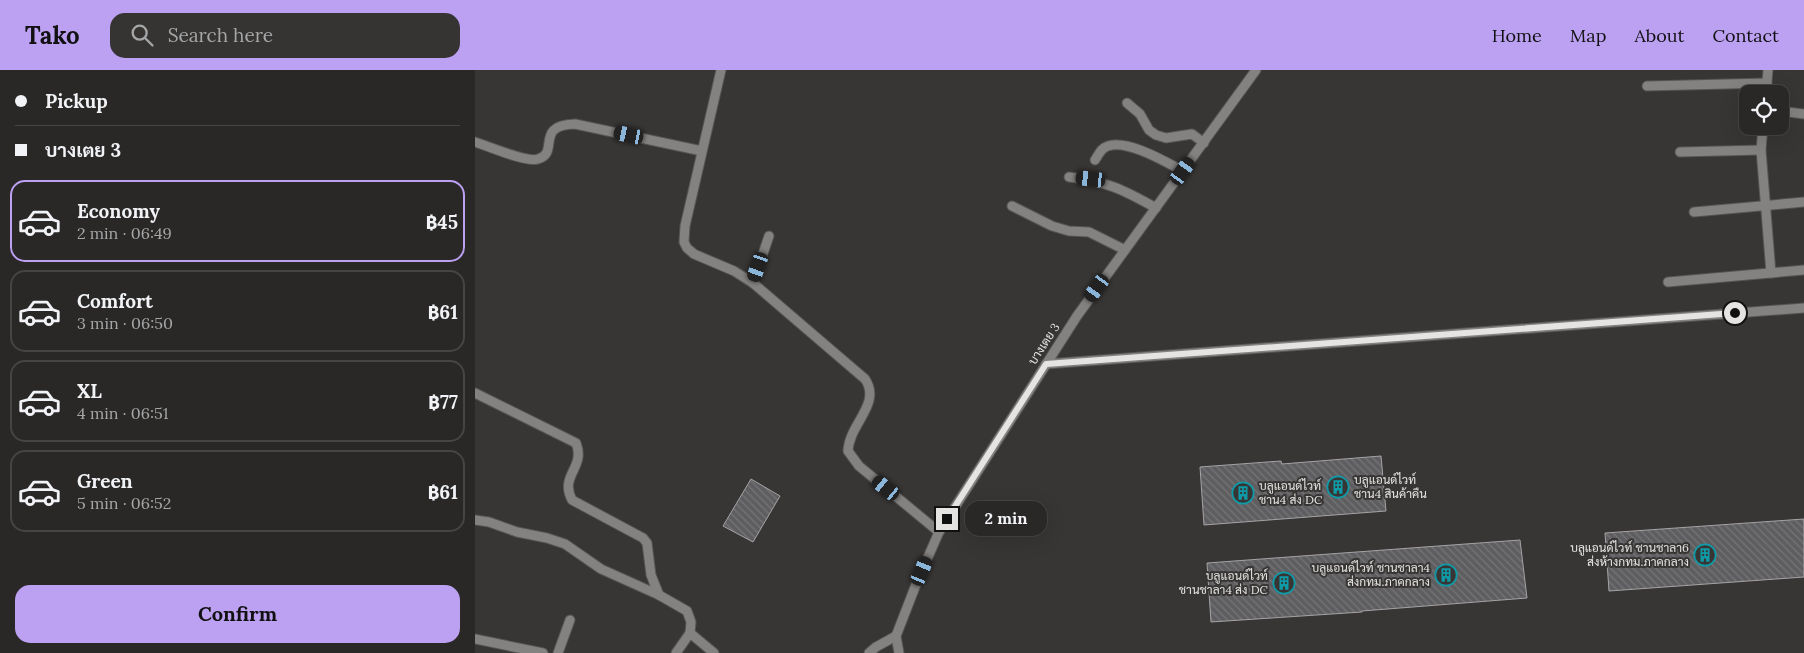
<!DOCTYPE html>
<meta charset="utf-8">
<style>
:root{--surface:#2a2827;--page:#363433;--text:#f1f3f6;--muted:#a5a6a7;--line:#464444;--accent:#bca0f2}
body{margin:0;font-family:Lora,Sarabun,serif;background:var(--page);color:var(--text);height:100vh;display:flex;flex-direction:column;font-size:19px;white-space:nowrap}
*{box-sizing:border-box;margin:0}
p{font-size:16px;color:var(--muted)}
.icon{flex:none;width:28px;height:28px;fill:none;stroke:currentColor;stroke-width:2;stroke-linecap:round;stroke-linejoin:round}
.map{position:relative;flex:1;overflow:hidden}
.details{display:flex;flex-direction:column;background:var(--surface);width:475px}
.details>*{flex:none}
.banner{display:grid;align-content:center;height:110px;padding:0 15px;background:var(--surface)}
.tools{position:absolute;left:1264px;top:15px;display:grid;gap:10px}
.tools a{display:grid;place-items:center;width:50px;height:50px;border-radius:10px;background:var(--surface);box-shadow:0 5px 20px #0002,0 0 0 1px var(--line);font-size:25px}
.end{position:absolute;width:22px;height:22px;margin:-11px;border:6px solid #e5e4e2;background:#111;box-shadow:0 0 0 2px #111}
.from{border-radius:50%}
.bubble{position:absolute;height:35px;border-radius:15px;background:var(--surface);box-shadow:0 5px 20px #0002,0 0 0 1px var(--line);font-size:16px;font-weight:800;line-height:35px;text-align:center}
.car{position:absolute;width:15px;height:30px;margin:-15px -8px;border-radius:6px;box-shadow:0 0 4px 1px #0007;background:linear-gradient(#222 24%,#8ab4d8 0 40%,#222 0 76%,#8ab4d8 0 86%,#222 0)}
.banner b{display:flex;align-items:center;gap:18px;height:48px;font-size:19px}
.banner b+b{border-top:1px solid var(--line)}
.banner i{width:12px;height:12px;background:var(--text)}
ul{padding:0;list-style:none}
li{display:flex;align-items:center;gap:15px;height:82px;margin:0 10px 8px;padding:0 5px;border:2px solid var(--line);border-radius:15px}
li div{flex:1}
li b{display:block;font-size:19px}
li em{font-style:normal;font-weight:800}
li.on{border-color:var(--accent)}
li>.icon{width:45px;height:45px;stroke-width:1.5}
.action{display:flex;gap:10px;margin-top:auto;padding:10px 15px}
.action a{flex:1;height:58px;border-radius:15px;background:var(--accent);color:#111;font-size:20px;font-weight:800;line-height:58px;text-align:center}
header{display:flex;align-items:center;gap:30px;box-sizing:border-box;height:70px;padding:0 25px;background:var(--accent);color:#111}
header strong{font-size:24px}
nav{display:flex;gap:28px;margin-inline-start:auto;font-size:18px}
.search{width:350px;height:45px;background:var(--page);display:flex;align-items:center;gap:12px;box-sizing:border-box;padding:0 18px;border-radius:15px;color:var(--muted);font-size:19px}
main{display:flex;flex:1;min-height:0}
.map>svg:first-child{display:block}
</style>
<header>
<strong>Tako</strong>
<div class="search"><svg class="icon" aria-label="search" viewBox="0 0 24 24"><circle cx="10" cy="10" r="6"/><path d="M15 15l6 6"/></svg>Search here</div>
<nav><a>Home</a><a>Map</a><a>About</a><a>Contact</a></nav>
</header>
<main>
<section class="details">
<div class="banner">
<b><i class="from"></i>Pickup</b>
<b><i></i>บางเตย 3</b>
</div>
<ul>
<li class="on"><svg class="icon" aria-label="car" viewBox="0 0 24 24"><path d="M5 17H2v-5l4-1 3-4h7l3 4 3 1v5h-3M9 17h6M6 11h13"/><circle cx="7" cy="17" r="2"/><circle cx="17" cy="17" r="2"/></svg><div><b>Economy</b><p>2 min · 06:49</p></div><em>฿45</em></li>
<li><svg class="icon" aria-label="car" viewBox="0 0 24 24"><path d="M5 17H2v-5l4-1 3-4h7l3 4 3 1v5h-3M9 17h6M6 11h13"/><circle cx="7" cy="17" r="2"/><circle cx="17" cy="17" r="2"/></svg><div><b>Comfort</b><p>3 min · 06:50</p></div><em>฿61</em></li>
<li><svg class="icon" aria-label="car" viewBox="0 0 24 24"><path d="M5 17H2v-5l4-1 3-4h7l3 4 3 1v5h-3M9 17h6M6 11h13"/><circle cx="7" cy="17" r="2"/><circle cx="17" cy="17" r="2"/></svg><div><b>XL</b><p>4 min · 06:51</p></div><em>฿77</em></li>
<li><svg class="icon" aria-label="car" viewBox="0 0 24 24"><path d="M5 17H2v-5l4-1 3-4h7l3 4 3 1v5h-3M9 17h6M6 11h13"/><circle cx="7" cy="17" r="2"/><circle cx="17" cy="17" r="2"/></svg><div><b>Green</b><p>5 min · 06:52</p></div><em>฿61</em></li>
</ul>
<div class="action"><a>Confirm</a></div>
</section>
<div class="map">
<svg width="1329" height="583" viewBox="0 0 1329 583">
<defs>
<pattern id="building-back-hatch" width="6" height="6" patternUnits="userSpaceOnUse" patternTransform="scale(1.25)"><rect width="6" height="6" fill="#5e5d5f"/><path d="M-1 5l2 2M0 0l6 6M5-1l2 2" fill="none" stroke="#757476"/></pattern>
</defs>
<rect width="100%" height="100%" fill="#383634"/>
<g fill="url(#building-back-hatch)" stroke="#a5a3a6">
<polygon points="906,386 911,441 729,455 725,397 806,391 807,394"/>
<polygon points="276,409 305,426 278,472 248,456"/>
<polygon points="1329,449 1329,507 1134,521 1130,463"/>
<polygon points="1045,470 1052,528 887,541 887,542 736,552 732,493"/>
</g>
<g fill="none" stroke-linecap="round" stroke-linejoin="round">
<g stroke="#565553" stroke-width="11">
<g id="minor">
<path d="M246 0 210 156 209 172 212 178 219 184 259 201 278 213 390 309C407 334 374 354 373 381L384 396 464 462"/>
<polyline points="1172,16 1292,13"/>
<polyline points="1291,24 1293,0"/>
<polyline points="652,33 665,44 674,60 681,65 691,68 717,64 729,73"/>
<polyline points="1305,41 1329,44"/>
<polyline points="1288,56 1286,80 1296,203"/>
<path d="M0 72C13 76 52 93 63 89 85 83 59 55 100 54L227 81"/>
<polyline points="1205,82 1286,80"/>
<path d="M620 90C624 84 626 78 633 76 652 69 691 92 708 101"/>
<path d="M594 107C631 111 649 120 681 138"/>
<polyline points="537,136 577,156 594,161 614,162 650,180"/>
<polyline points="1219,142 1329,132"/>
<polyline points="1193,212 1329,200"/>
<polyline points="278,213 294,166"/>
<polyline points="571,294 1329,238"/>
<path d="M0 323 101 373C111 398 84 405 97 430L168 468 172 473 176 505 184 525"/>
<polyline points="0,450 14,452 42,462 72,468 90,474 126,499 184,525 212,541 216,552 215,563"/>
<polyline points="0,569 68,583"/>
<polyline points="83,583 95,550"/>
<polyline points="201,583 215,563 239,583"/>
<polyline points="394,583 401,577 421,566"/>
<polyline points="424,583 421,566 442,512 464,462 602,246 781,0"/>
</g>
</g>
<use href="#minor" stroke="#848280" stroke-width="9"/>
</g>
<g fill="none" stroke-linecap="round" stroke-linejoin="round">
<polyline stroke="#e5e4e2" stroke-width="6" points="472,449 571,294 1260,243"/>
</g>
<defs>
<g id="building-ring" transform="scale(1.125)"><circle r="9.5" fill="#383634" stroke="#0f9aa8" stroke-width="1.5"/><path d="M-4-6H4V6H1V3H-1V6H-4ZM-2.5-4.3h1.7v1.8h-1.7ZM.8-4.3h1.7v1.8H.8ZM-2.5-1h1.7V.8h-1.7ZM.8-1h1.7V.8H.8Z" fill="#0f9aa8"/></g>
</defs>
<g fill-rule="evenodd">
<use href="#building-ring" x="863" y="417"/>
<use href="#building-ring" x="768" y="423"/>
<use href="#building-ring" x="1230" y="485"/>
<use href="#building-ring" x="971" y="505"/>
<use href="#building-ring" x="809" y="513"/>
</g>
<g text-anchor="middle" stroke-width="4" stroke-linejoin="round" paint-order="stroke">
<g font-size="12" fill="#e5e4e2" stroke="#383634">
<text transform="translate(569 274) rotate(-57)" y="4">บางเตย 3</text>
</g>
<g font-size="12" fill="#e5e4e2" stroke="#383634" text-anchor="end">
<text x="879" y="414" text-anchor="start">บลูแอนด์ไวท์<tspan x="879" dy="14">ชาน4 สินค้าคืน</tspan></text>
<text x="784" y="420" text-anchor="start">บลูแอนด์ไวท์<tspan x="784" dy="14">ชาน4 ส่ง DC</tspan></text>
<text x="1214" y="482">บลูแอนด์ไวท์ ชานชาลา6<tspan x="1214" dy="14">ส่งห้างกทม.ภาคกลาง</tspan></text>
<text x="955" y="502">บลูแอนด์ไวท์ ชานชาลา4<tspan x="955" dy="14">ส่งกทม.ภาคกลาง</tspan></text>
<text x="793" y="510">บลูแอนด์ไวท์<tspan x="793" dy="14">ชานชาลา4 ส่ง DC</tspan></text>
</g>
</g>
</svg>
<div class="tools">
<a><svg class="icon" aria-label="locate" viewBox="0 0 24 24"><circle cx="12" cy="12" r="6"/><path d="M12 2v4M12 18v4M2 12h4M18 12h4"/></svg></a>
</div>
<i class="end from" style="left:1260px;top:243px"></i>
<i class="end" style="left:472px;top:449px"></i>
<div class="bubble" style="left:490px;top:431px;width:82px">2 min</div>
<i class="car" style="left:154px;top:65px;rotate:282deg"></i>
<i class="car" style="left:708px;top:101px;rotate:36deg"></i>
<i class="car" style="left:616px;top:109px;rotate:276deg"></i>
<i class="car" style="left:283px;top:197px;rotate:199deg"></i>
<i class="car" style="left:622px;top:218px;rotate:216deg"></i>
<i class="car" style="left:411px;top:418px;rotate:309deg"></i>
<i class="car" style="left:447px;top:501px;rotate:23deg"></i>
</div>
</main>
